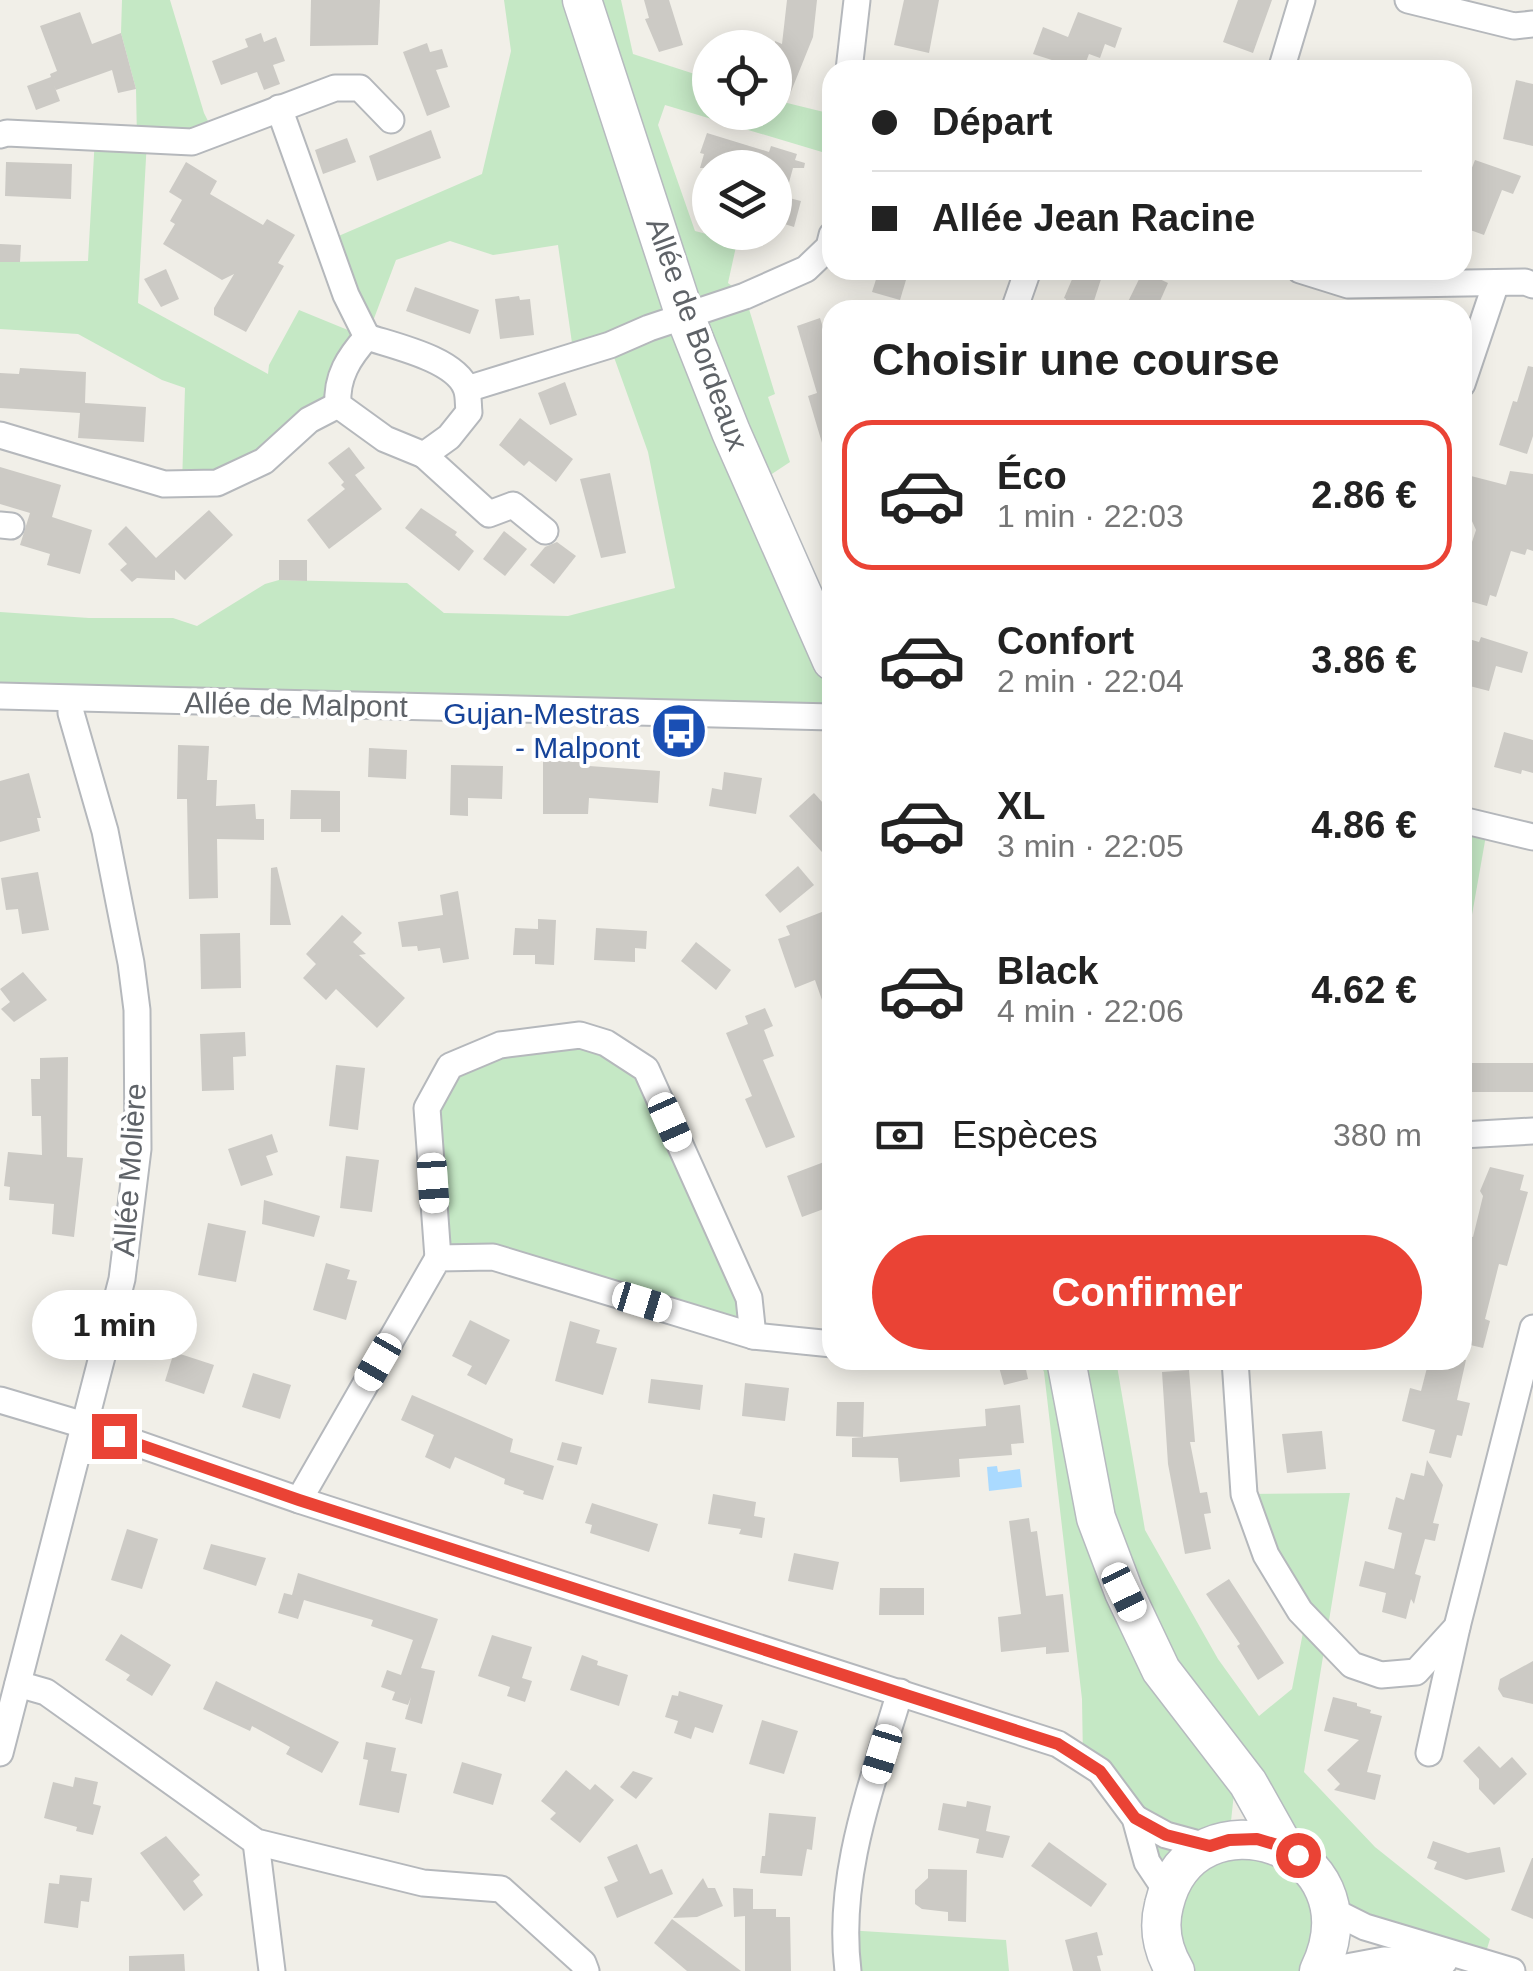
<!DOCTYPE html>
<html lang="fr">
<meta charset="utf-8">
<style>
:root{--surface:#fff;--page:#f2f2f2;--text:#222;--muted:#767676;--line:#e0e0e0;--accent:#ea4335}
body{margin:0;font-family:Helvetica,sans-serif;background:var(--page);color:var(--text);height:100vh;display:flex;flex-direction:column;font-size:38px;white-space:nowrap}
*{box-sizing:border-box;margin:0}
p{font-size:32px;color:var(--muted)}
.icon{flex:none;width:55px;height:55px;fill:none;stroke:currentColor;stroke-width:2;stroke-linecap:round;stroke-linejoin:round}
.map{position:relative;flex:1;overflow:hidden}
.panel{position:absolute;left:822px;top:300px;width:650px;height:1070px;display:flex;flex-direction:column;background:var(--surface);border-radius:30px;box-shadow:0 5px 25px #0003}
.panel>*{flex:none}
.guide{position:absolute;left:822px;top:60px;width:650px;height:220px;border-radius:30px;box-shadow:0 5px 25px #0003;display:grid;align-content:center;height:220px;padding:0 50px;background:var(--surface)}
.fabs{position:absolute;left:692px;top:30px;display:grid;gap:20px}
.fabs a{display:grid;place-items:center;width:100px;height:100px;border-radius:50%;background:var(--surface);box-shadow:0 5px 25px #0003;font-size:50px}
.end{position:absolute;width:45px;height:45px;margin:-22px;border:12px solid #ea4335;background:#fff;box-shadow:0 0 0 5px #fff}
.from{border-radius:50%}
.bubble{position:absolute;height:70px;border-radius:35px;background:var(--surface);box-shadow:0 5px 25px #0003;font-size:32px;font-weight:800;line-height:70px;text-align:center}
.car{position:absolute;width:30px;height:60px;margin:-30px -15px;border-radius:12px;box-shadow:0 0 8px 2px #0007;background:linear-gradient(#fff 24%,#345 0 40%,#fff 0 76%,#345 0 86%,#fff 0)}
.guide b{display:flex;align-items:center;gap:35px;height:95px;font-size:38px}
.guide b+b{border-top:2px solid var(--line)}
.guide i{width:25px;height:25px;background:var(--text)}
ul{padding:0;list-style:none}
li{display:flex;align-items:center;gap:30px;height:150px;margin:0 20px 15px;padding:0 30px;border:5px solid transparent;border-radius:30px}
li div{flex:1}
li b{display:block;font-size:38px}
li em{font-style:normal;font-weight:800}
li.current{border-color:var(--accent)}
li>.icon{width:90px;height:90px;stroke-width:1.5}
h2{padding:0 50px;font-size:45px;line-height:120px}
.pay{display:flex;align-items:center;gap:25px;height:110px;padding:0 50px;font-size:38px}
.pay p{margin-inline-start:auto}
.primary-button{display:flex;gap:20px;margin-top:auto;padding:20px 50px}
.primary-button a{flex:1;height:115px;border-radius:60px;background:var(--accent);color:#fff;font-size:40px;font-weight:800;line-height:115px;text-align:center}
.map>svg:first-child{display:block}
</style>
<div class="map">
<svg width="1533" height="1971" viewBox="0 0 1533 1971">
<rect width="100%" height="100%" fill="#f1efe8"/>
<g fill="#c5e8c5">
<polygon points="122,0 170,0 204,113 214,133 147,140 138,303 268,374 269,365 299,310 365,337 327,241 482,174 511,51 504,0 621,0 633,54 710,79 710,112 775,112 775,100 832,114 832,155 665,105 658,125 695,231 737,242 728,283 745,296 775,394 768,397 790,462 755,485 832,661 832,717 0,696 0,612 89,618 173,618 197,626 265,584 279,580 407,583 444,613 568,616 675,588 648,452 610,346 574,357 558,245 493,255 450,241 396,260 367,337 337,386 264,461 182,484 185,388 162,380 78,334 0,329 0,262 88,261 95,137 137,139 136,89 121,33"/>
<polygon points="1463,820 1488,824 1463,966"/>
<polygon points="580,1035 646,1069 753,1336 493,1257 438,1258 427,1108 450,1066"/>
<polygon points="1039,1360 1116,1360 1145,1530 1218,1659 1259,1716 1292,1689 1306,1617 1244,1494 1350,1493 1304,1772 1375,1847 1490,1939 1482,1965 1365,1927 1234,1793 1229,1840 1167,1892 1135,1818 1083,1760 1082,1699 1044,1372"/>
<polygon points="1247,1851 1299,1872 1320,1924 1302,1971 1191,1971 1179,1952 1179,1896 1195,1873"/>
<polygon points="846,1930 1006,1940 1009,1971 848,1971"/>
</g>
<polygon fill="#aadaff" points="997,1466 998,1472 1020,1469 1022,1487 989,1491 987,1467"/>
<g fill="#cccac5">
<polygon points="311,0 380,0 378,45 310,46"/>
<polygon points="644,0 669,0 683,45 659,52 645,19 649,18"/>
<polygon points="787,0 817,0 813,37 790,94 775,88 775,41 782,44"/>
<polygon points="904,0 939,0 929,53 894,45"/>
<polygon points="1238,0 1272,0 1253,53 1223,42"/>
<polygon points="80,12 92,44 121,33 136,89 118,93 112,70 56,90 54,85 60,101 36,110 27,86 51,77 50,74 57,71 40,26"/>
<polygon points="1078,12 1122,28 1115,48 1105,44 1100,58 1089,54 1083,70 1033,54 1043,27 1068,37"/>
<polygon points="261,33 264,42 276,37 285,61 273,65 280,84 264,90 257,72 221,85 212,61 248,47 245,39"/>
<polygon points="427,43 430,52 442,49 448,67 436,70 450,107 427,116 403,52"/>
<polygon points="1516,80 1533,84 1533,146 1503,139"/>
<polygon points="431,130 441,158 377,181 369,156"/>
<polygon points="707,133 769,152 771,146 797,154 795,160 805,163 804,168 793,168 785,197 801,201 794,227 775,221 775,168 700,168 704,154 700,153"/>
<polygon points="347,138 356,162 323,174 315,150"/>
<polygon points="1475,160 1521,176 1513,194 1502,190 1484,235 1462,227 1462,193"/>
<polygon points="6,162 72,164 71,199 5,196"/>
<polygon points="186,162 217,181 210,194 263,225 267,219 295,235 278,263 284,266 246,332 214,315 214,308 234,274 222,280 163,244 175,224 170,221 182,200 169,192"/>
<polygon points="0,244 21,245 20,262 0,262"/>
<polygon points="166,269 179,299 161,307 144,279"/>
<polygon points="879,270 909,270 900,300 872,292"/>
<polygon points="1076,270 1104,270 1091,310 1063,310 1066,299 1064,298"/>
<polygon points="1143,271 1168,283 1156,310 1124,310"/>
<polygon points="415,287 479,310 470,334 406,311"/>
<polygon points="519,296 520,300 530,299 534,335 500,339 495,299"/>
<polygon points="820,318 832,355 832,462 828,463 808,396 817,393 797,326"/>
<polygon points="1528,366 1533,367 1533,436 1527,454 1499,445 1513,401 1517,402"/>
<polygon points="20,368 86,372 85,403 146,407 144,442 78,438 80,413 0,408 0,373 19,374"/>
<polygon points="565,382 577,415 550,425 538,393"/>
<polygon points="520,418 573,459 556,482 529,461 524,466 499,445"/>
<polygon points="349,447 365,468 355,475 382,509 329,549 307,520 345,489 341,485 344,482 328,463"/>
<polygon points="0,467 61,485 52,517 92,530 80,574 47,565 50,554 20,545 30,513 0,504"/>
<polygon points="1510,471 1533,474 1533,551 1527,549 1525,555 1511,551 1496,597 1490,595 1487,606 1462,599 1462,587 1472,555 1468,554 1476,530 1467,510 1472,495 1465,493 1471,476 1506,485"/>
<polygon points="610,473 626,553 601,558 580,479"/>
<polygon points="421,508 457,532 455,535 474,551 459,571 405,528"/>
<polygon points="209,510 233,535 185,580 175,570 175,580 137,578 132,582 120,570 127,564 108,544 126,526 156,558"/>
<polygon points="504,531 527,549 505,576 483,559"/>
<polygon points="557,542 576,556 554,584 530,565 545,547"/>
<polygon points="279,560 307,560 307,581 279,580"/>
<polygon points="1462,637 1479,642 1481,637 1528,652 1522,673 1496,666 1489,691 1462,684"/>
<polygon points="1504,732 1533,740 1533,773 1522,770 1521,774 1494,767"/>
<polygon points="178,745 209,746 207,780 217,780 216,806 255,804 256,819 264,819 264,840 217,839 218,898 189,899 187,799 177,799"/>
<polygon points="369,748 407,750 406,779 368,777"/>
<polygon points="543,761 589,761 589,766 660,771 658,803 589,798 588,814 543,814"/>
<polygon points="451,765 503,766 502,799 468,798 468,816 450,815"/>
<polygon points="724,772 762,778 756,814 709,806 712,788 722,790"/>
<polygon points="29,773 41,818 37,818 40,831 0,842 0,781"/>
<polygon points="291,790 340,791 340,832 321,832 321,819 290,819"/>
<polygon points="814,793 832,813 832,863 789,816"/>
<polygon points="798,866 814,885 780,913 765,895"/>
<polygon points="277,867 291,925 270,925 271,868"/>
<polygon points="38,872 49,930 22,934 18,909 6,910 1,878"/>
<polygon points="458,891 469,959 443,963 440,948 418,951 417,946 402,947 398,922 443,915 440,895"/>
<polygon points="832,908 832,1022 830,1023 815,980 795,988 778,939 790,935 786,926"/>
<polygon points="342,915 362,933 353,942 366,954 359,955 405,998 377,1028 336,989 326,1000 303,978 316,964 306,954"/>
<polygon points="538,919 556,920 554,965 535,964 535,955 513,955 515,928 538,929"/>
<polygon points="596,928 647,931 646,949 635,948 635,962 594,960"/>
<polygon points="240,933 241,988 201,989 200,934"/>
<polygon points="696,942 731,970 716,990 681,961"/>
<polygon points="23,972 47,1000 14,1022 1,1009 10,1002 0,989"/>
<polygon points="765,1008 773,1026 764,1030 774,1056 763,1060 795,1137 766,1148 745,1099 752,1096 726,1033 748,1024 745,1016"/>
<polygon points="245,1032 246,1056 233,1057 234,1090 202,1091 200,1034"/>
<polygon points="68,1057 67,1157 83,1158 74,1237 52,1234 54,1204 9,1200 10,1187 4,1186 8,1152 42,1155 41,1116 32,1116 31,1079 40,1079 40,1058"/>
<rect x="1469" y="1063" width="64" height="29"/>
<polygon points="336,1065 365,1068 358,1130 329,1126"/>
<polygon points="272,1134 278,1152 266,1156 273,1175 241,1186 228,1149"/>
<polygon points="346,1156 379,1160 372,1212 340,1208"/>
<polygon points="832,1159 832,1206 802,1217 787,1176"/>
<polygon points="1490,1167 1524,1175 1520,1190 1528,1192 1507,1266 1499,1264 1485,1319 1490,1321 1483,1348 1462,1343 1462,1234 1473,1237 1483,1196 1480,1191"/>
<polygon points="264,1200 320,1216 314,1237 262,1224"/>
<polygon points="208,1223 246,1231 236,1282 198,1275"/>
<polygon points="326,1263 350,1270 347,1279 357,1281 346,1320 313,1310"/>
<polygon points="470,1320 510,1340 486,1385 467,1375 472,1366 452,1356"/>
<polygon points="570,1321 600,1330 596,1343 617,1348 603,1395 555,1381"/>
<polygon points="174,1352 214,1365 204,1394 165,1381"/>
<polygon points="997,1360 1024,1360 1028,1379 1004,1385"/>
<polygon points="1429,1360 1466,1360 1457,1400 1470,1403 1462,1436 1457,1435 1451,1458 1429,1453 1435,1430 1402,1421 1410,1388 1421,1391"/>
<polygon points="1189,1370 1195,1442 1190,1442 1200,1493 1207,1492 1211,1513 1204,1514 1211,1549 1185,1554 1168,1464 1162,1372"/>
<polygon points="253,1373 291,1385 280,1419 242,1407"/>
<polygon points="651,1379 703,1385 700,1410 648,1403"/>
<polygon points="745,1383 789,1388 785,1421 742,1416"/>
<polygon points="412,1395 513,1439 510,1452 554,1466 543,1500 523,1494 524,1491 504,1484 505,1479 455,1457 450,1469 425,1457 434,1435 401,1420"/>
<polygon points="837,1402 864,1402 863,1437 836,1436"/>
<polygon points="1020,1405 1024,1443 1011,1444 1012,1455 959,1459 960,1477 900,1482 898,1458 852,1457 852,1438 986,1426 985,1409"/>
<polygon points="1322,1431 1326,1469 1287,1473 1282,1434"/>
<polygon points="562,1442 582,1447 577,1465 557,1460"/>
<polygon points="1427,1460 1443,1485 1433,1523 1439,1524 1435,1541 1425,1539 1415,1574 1421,1576 1414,1604 1411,1599 1406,1619 1382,1612 1386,1593 1359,1586 1365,1561 1394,1569 1402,1533 1388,1529 1396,1497 1404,1500 1411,1473 1424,1476"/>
<polygon points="713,1494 756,1502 754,1516 765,1518 762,1538 739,1534 741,1529 708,1524"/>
<polygon points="592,1503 658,1524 649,1552 590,1533 592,1525 585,1523"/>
<polygon points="1029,1518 1031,1532 1037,1531 1046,1596 1063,1594 1069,1652 1046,1654 1046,1647 1001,1652 998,1617 1021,1614 1009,1521"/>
<polygon points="127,1529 158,1539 142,1589 111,1580"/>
<polygon points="211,1544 266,1558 256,1586 203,1569"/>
<polygon points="794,1553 839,1562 833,1590 788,1581"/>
<polygon points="298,1573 438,1619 421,1668 435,1671 422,1724 405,1719 411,1697 408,1705 392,1700 395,1692 381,1687 387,1670 401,1675 413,1640 371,1626 373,1620 304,1600 298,1619 278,1613 284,1593 292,1595"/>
<polygon points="1229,1579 1284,1663 1258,1680 1237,1646 1240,1644 1206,1594"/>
<polygon points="880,1588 924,1588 924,1615 879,1615"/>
<polygon points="121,1634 171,1665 152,1696 126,1680 130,1675 105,1660"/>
<polygon points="492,1635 532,1647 522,1678 532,1681 525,1702 507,1696 510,1687 478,1676"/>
<polygon points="582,1655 598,1661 597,1665 628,1675 619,1706 570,1690"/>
<polygon points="1533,1661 1533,1704 1503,1697 1498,1689 1500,1679"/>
<polygon points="216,1681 339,1742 322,1773 286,1754 290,1747 252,1726 250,1731 203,1709"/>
<polygon points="679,1691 723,1705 713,1733 695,1727 691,1739 674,1733 678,1721 665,1717 672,1695 678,1696"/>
<polygon points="1333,1697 1357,1703 1357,1706 1371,1710 1370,1713 1382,1716 1367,1772 1381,1775 1375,1800 1334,1790 1340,1784 1327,1770 1359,1740 1324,1731"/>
<polygon points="762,1720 798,1731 784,1774 749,1764"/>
<polygon points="366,1742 396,1748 391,1771 407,1774 399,1813 359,1805 368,1760 363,1759"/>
<polygon points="1479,1746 1500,1768 1512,1757 1527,1774 1494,1805 1479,1789 1479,1779 1463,1761"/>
<polygon points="462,1762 502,1774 493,1805 453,1793"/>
<polygon points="566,1770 590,1790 595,1784 614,1800 580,1843 550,1819 556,1813 541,1801"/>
<polygon points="633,1771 653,1778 636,1799 620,1787"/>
<polygon points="75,1777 98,1782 93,1804 101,1806 93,1835 76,1831 77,1827 44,1818 53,1782 73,1787"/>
<polygon points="967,1801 991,1806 986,1831 1010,1836 1003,1858 976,1853 979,1839 938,1830 943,1803 966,1807"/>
<polygon points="769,1813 816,1817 812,1850 807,1849 802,1876 760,1873 762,1856 765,1856"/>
<polygon points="166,1836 200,1875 193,1881 203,1895 184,1911 140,1853"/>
<polygon points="1433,1841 1468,1853 1500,1847 1505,1872 1466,1880 1434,1869 1437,1862 1427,1858"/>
<polygon points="1049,1842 1107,1884 1091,1907 1031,1866"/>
<polygon points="637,1844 650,1874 662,1869 673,1894 617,1918 604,1887 618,1881 607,1857"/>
<polygon points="1532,1858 1533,1858 1533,1919 1511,1910"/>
<polygon points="928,1869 967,1870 966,1922 948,1921 948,1912 922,1909 915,1904 915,1890 928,1878"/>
<polygon points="60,1875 92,1878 89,1902 81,1901 78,1928 44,1923 49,1883 59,1884"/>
<polygon points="703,1878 708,1888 715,1888 723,1906 697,1917 673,1918"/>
<polygon points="733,1888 753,1889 753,1909 776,1909 776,1917 790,1917 791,1971 745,1971 745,1916 734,1917"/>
<polygon points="672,1919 741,1971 687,1971 654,1943"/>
<polygon points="1097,1932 1103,1955 1097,1956 1101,1971 1073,1971 1065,1940"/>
<polygon points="184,1954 185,1971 129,1971 129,1956"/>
</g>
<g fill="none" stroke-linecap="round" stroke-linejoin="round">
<g stroke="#b5b8bc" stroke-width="29">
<g id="minor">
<polyline points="1408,0 1514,26 1533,24"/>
<polyline points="849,70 857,0"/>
<polyline points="1281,70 1302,0"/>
<polyline points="279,108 346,295 367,337"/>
<polyline points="0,135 7,133 192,142 335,88 360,88 391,120"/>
<polyline points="1300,270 1348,285 1525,282 1533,285"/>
<polyline points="1014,310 1028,270"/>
<path d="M367 337C394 346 455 359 466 388 469 395 468 405 469 412L449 437 424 455 385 439 338 405C336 377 349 357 367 337Z"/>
<polyline points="1462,384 1496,283"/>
<polyline points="467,389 610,345 649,328 745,296 806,269 829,247 832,235"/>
<polyline points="0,435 164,484 217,483 264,461 309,420 338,405"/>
<polyline points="424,455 489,514 513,505 545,531"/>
<polyline points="0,525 11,526"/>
<polyline points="0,696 832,717"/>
<polyline points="1462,820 1533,837"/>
<polyline points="1462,1135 1533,1131"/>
<polyline points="438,1258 427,1108 450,1066 500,1045 580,1035 606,1043 646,1069 749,1298 753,1336"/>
<polyline points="1235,1360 1244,1494 1266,1555 1300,1611 1352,1665 1381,1675 1416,1672 1457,1627 1533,1328"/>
<polyline points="0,1400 84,1425 299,1500 1058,1744 1100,1771 1135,1818 1147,1862 1167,1892"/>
<polyline points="299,1500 438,1258 493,1257 753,1336 832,1344"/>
<polyline points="18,1684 46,1692 256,1842 423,1883 501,1889 583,1963 586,1971"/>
<polyline points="0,1753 122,1279 138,1149 137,1010 131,963 105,831 71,713 71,699"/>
<polyline points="1429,1753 1457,1627"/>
<polyline points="1135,1818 1166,1835 1210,1847"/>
<polyline points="256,1842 272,1971"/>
<polyline points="1331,1910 1365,1927 1512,1971"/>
<path d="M848 1971C836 1874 873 1783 900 1692"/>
<polyline points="1325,1971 1384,1960 1444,1962"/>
</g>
</g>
<g stroke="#b6babf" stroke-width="41">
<g id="secondary">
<polyline points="582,0 685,316 731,432 832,661"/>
<polyline points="1066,1360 1096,1518 1124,1592 1161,1670 1248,1783 1284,1847"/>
<path d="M1175 1971C1163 1951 1158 1928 1164 1905 1192 1785 1380 1844 1319 1971"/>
</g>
</g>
<use href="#minor" stroke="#fff" stroke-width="25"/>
<use href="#secondary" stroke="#fff" stroke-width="38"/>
</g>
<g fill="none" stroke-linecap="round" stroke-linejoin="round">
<polyline stroke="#ea4335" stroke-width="12" points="114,1436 299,1500 1058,1744 1100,1771 1135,1818 1166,1835 1210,1846 1229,1840 1257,1839 1284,1847 1298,1855"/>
</g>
<defs>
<g id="bus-disc" transform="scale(2.875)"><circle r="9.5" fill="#1a4fb4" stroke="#fff"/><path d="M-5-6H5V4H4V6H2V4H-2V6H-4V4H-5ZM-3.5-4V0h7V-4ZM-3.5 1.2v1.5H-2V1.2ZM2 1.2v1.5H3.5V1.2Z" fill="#fff"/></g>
</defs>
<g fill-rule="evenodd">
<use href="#bus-disc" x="679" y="731"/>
</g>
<g text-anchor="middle" stroke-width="8" stroke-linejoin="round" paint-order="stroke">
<g font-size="30" fill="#5f6368" stroke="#fff">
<text transform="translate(697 334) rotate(70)" y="10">Allée de Bordeaux</text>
<text transform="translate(296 705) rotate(1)" y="10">Allée de Malpont</text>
<text transform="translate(130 1170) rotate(-86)" y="10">Allée Molière</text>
</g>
<g font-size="30" fill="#164399" stroke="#fff" text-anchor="end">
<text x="640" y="724">Gujan-Mestras<tspan x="640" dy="34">- Malpont</tspan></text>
</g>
</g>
</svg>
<div class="fabs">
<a><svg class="icon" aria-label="locate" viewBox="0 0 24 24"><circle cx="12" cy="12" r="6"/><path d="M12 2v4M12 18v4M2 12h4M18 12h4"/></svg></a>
<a><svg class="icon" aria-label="layers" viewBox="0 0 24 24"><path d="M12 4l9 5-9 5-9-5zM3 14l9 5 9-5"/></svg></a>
</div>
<i class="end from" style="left:1298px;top:1855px"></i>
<i class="end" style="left:114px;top:1436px"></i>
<div class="bubble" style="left:32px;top:1290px;width:165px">1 min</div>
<i class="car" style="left:670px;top:1122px;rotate:156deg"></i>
<i class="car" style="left:433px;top:1183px;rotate:176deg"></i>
<i class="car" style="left:642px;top:1302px;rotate:107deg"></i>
<i class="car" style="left:378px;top:1362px;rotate:210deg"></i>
<i class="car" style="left:1124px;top:1592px;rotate:154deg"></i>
<i class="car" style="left:882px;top:1754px;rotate:197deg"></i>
<div class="guide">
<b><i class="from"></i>Départ</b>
<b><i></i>Allée Jean Racine</b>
</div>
<section class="panel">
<h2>Choisir une course</h2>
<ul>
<li class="current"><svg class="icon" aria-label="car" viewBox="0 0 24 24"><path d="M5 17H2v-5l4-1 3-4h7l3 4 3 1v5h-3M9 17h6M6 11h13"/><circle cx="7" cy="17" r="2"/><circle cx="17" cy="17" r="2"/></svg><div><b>Éco</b><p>1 min · 22:03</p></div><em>2.86 €</em></li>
<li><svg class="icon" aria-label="car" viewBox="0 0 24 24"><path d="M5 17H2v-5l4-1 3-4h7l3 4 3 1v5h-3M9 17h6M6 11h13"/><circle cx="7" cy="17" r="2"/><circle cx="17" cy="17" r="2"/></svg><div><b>Confort</b><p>2 min · 22:04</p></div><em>3.86 €</em></li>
<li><svg class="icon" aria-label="car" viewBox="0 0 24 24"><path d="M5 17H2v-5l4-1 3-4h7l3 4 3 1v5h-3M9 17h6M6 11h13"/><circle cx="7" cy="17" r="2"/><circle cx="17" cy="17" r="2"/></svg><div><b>XL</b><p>3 min · 22:05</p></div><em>4.86 €</em></li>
<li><svg class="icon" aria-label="car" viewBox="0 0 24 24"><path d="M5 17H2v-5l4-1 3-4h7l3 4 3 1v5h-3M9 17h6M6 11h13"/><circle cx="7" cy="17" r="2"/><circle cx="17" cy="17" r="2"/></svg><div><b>Black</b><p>4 min · 22:06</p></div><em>4.62 €</em></li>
</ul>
<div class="pay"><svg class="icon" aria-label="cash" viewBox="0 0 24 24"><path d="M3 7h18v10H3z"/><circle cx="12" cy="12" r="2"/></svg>Espèces<p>380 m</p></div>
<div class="primary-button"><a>Confirmer</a></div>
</section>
</div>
